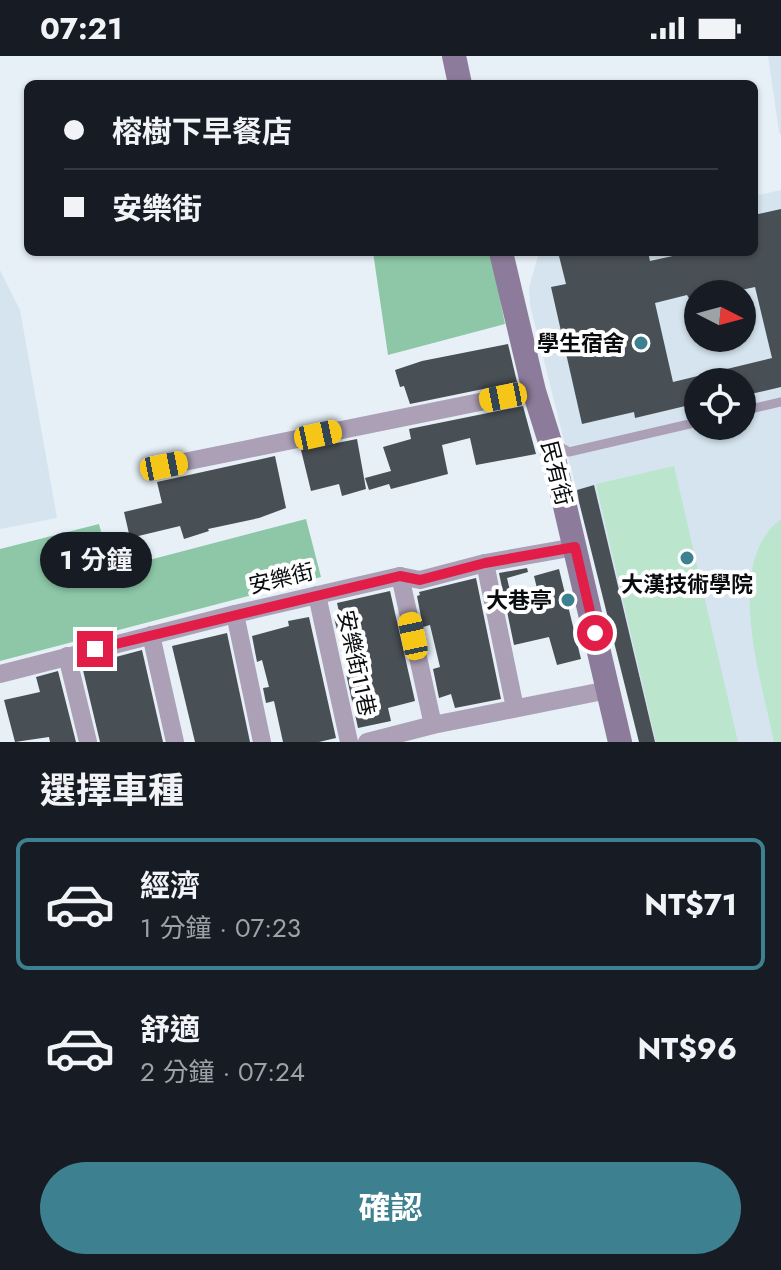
<!DOCTYPE html>
<html lang="zh-TW">
<meta charset="utf-8">
<style>
:root{--surface:#171b24;--page:#242831;--text:#f1f3f6;--muted:#9ea1a6;--line:#363941;--accent:#3d8090}
body{margin:0;font-family:Jost,"Noto Sans TC",sans-serif;background:var(--page);color:var(--text);height:100vh;display:flex;flex-direction:column;font-size:30px;white-space:nowrap}
*{box-sizing:border-box;margin:0}
p{font-size:26px;color:var(--muted)}
.icon{flex:none;width:44px;height:44px;fill:none;stroke:currentColor;stroke-width:2;stroke-linecap:round;stroke-linejoin:round}
.map{position:relative;height:686px;overflow:hidden}
.panel{display:flex;flex-direction:column;background:var(--surface);flex:1}
.panel>*{flex:none}
.hud{position:absolute;left:24px;top:24px;width:734px;height:176px;border-radius:12px;box-shadow:0 2px 6px #0004;display:grid;align-content:center;height:176px;padding:0 40px;background:var(--surface)}
.needle{width:52px;rotate:96deg}
.fabs{position:absolute;left:684px;top:224px;display:grid;gap:16px}
.fabs a{display:grid;place-items:center;width:72px;height:72px;border-radius:50%;background:var(--surface);box-shadow:0 2px 6px #0004;font-size:40px}
.end{position:absolute;width:36px;height:36px;margin:-18px;border:10px solid #e11d48;background:#fff;box-shadow:0 0 0 4px #fff}
.from{border-radius:50%}
.bubble{position:absolute;height:56px;border-radius:28px;background:var(--surface);box-shadow:0 2px 6px #0004;font-size:26px;font-weight:700;line-height:56px;text-align:center}
.car{position:absolute;width:24px;height:48px;margin:-24px -12px;border-radius:10px;box-shadow:0 0 6px 2px #0007;background:linear-gradient(#f5c518 24%,#345 0 40%,#f5c518 0 76%,#345 0 86%,#f5c518 0)}
.hud b{display:flex;align-items:center;gap:28px;height:76px;font-size:30px}
.hud b+b{border-top:2px solid var(--line)}
.hud i{width:20px;height:20px;background:var(--text)}
ul{padding:0;list-style:none}
li{display:flex;align-items:center;gap:24px;height:132px;margin:0 16px 12px;padding:0 24px;border:4px solid transparent;border-radius:12px}
li div{flex:1}
li b{display:block;font-size:30px}
li em{font-style:normal;font-weight:700}
li.on{border-color:var(--accent)}
li>.icon{width:72px;height:72px;stroke-width:1.5}
h2{padding:0 40px;font-size:36px;line-height:96px}
.action{display:flex;gap:16px;margin-top:auto;padding:16px 40px}
.action a{flex:1;height:92px;border-radius:48px;background:var(--accent);color:#fff;font-size:32px;font-weight:700;line-height:92px;text-align:center}
.status{display:flex;justify-content:space-between;align-items:center;height:56px;padding:0 40px;background:var(--surface);direction:ltr}
.status svg{height:22px;fill:currentColor}
.map>svg:first-child{display:block}
</style>
<div class="status"><b>07:21</b><svg viewBox="0 0 49 12"><path d="M0 12V9h3v3zM5 12V6h3v6zM10 12V3h3v9zM15 12V0h3v12zM26 1h20v11H26zM47 4h2v5h-2z"/></svg></div>
<div class="map">
<svg width="781" height="686" viewBox="0 0 781 686">
<rect width="100%" height="100%" fill="#e7f0f7"/>
<g fill="#d5e4ef" fill-rule="evenodd">
<polygon points="768,0 781,0 781,79 779,76"/>
<path d="M781 134V686H640L530 249 529 232 539 196H754V140ZM698 238H742V282H698ZM698 326H742V370H698Z"/>
<polygon points="0,214 20,254 57,462 0,473"/>
</g>
<g fill="#bce5ce">
<polygon points="674,410 738,686 656,686 596,428"/>
<path d="M781 463V686H774C762 625 722 507 781 463Z"/>
</g>
<g fill="#8dc7a7">
<polygon points="373,196 491,196 505,268 388,299"/>
<polygon points="306,463 321,521 0,605 0,493 99,468 111,514"/>
</g>
<g fill="#484f55" fill-rule="evenodd">
<path d="M781 153V331L742 340V326H698V347L635 362 634 356 582 368 551 231 566 228 558 196H648L650 205 691 196H754V159ZM755 231 772 302 673 326 655 247 687 239 698 257V238H723Z"/>
<polygon points="508,288 517,326 410,348 404,330 400,331 395,314 422,305"/>
<polygon points="523,350 536,398 476,409 470,382 442,389 448,418 391,433 389,428 369,434 365,422 391,415 383,391 411,383 409,373"/>
<polygon points="357,383 366,433 342,440 339,428 311,435 301,394"/>
<polygon points="275,400 286,452 259,462 208,473 209,475 184,483 180,470 130,482 124,456 162,447 157,426"/>
<polygon points="594,429 655,686 639,686 579,446 577,434"/>
<polygon points="527,512 528,516 507,522 515,556 541,549 534,520 559,513 581,603 557,609 549,581 514,589 499,517"/>
<polygon points="476,522 501,643 455,652 451,638 439,642 433,613 440,611 430,569 423,571 417,540 420,539 419,536"/>
<polygon points="390,535 415,645 388,652 391,665 358,672 345,613 353,611 353,608 345,575 338,577 334,562 340,560 337,547"/>
<polygon points="309,561 336,682 319,686 283,686 274,645 266,647 263,632 269,631 262,604 257,606 252,580 289,570 288,565"/>
<polygon points="227,577 250,686 195,686 172,590"/>
<polygon points="142,594 163,686 100,686 82,610"/>
<polygon points="58,615 76,686 50,686 49,681 15,686 4,644 40,636 36,621"/>
</g>
<g fill="none" stroke-linecap="round" stroke-linejoin="round">
<g stroke="#aca0b6" stroke-width="9">
<polyline points="742,355 781,346"/>
<polyline points="555,388 569,396 698,366"/>
</g>
<g stroke="#aca0b6" stroke-width="18">
<polyline points="164,410 534,335"/>
<polyline points="485,507 515,652"/>
<polyline points="400,520 433,669"/>
<polyline points="317,539 349,686"/>
<polyline points="235,558 262,686"/>
<polyline points="151,579 175,686"/>
<polyline points="67,600 88,686"/>
<polyline points="0,618 235,558 400,520 420,524 485,507 575,491"/>
<polyline points="367,686 433,669 608,634"/>
</g>
<g stroke="#8c7b9a" stroke-width="24">
<polyline points="454,0 460,28"/>
<polyline points="501,196 534,335 550,386 620,686"/>
</g>
</g>
<g fill="none" stroke-linecap="round" stroke-linejoin="round">
<polyline stroke="#e11d48" stroke-width="10" points="95,593 400,520 420,524 485,507 575,491 595,577"/>
</g>
<g fill="#3d8090" stroke="#fff" stroke-width="3">
<circle cx="641" cy="287" r="8"/>
<circle cx="687" cy="502" r="8"/>
<circle cx="568" cy="544" r="8"/>
</g>
<g text-anchor="middle" stroke-width="8" stroke-linejoin="round" paint-order="stroke">
<g font-size="22" font-weight="bold" fill="#0a0d0f" stroke="#fff" text-anchor="end">
<text x="625" y="295">學生宿舍</text>
<text x="687" y="536" text-anchor="middle">大漢技術學院</text>
<text x="552" y="552">大巷亭</text>
</g>
<g font-size="22" fill="#0a0d0f" stroke="#fff">
<text transform="translate(557 417) rotate(76)" y="8">民有街</text>
<text transform="translate(281 522) rotate(-13)" y="8">安樂街</text>
<text transform="translate(357 607) rotate(78)" y="8">安樂街11巷</text>
</g>
</g>
</svg>
<div class="fabs">
<a><svg class="needle" viewBox="-14 -14 28 28"><path d="M0-13l5 13h-10z" fill="#e53935"/><path d="M0 13l5-13h-10z" fill="#9ea1a6"/></svg></a>
<a><svg class="icon" aria-label="locate" viewBox="0 0 24 24"><circle cx="12" cy="12" r="6"/><path d="M12 2v4M12 18v4M2 12h4M18 12h4"/></svg></a>
</div>
<i class="end from" style="left:595px;top:577px"></i>
<i class="end" style="left:95px;top:593px"></i>
<div class="bubble" style="left:40px;top:476px;width:112px">1 分鐘</div>
<i class="car" style="left:503px;top:341px;rotate:259deg"></i>
<i class="car" style="left:318px;top:379px;rotate:78deg"></i>
<i class="car" style="left:164px;top:410px;rotate:79deg"></i>
<i class="car" style="left:413px;top:580px;rotate:348deg"></i>
<div class="hud">
<b><i class="from"></i>榕樹下早餐店</b>
<b><i></i>安樂街</b>
</div>
</div>
<section class="panel">
<h2>選擇車種</h2>
<ul>
<li class="on"><svg class="icon" aria-label="car" viewBox="0 0 24 24"><path d="M5 17H2v-5l4-1 3-4h7l3 4 3 1v5h-3M9 17h6M6 11h13"/><circle cx="7" cy="17" r="2"/><circle cx="17" cy="17" r="2"/></svg><div><b>經濟</b><p>1 分鐘 · 07:23</p></div><em>NT$71</em></li>
<li><svg class="icon" aria-label="car" viewBox="0 0 24 24"><path d="M5 17H2v-5l4-1 3-4h7l3 4 3 1v5h-3M9 17h6M6 11h13"/><circle cx="7" cy="17" r="2"/><circle cx="17" cy="17" r="2"/></svg><div><b>舒適</b><p>2 分鐘 · 07:24</p></div><em>NT$96</em></li>
</ul>
<div class="action"><a>確認</a></div>
</section>
